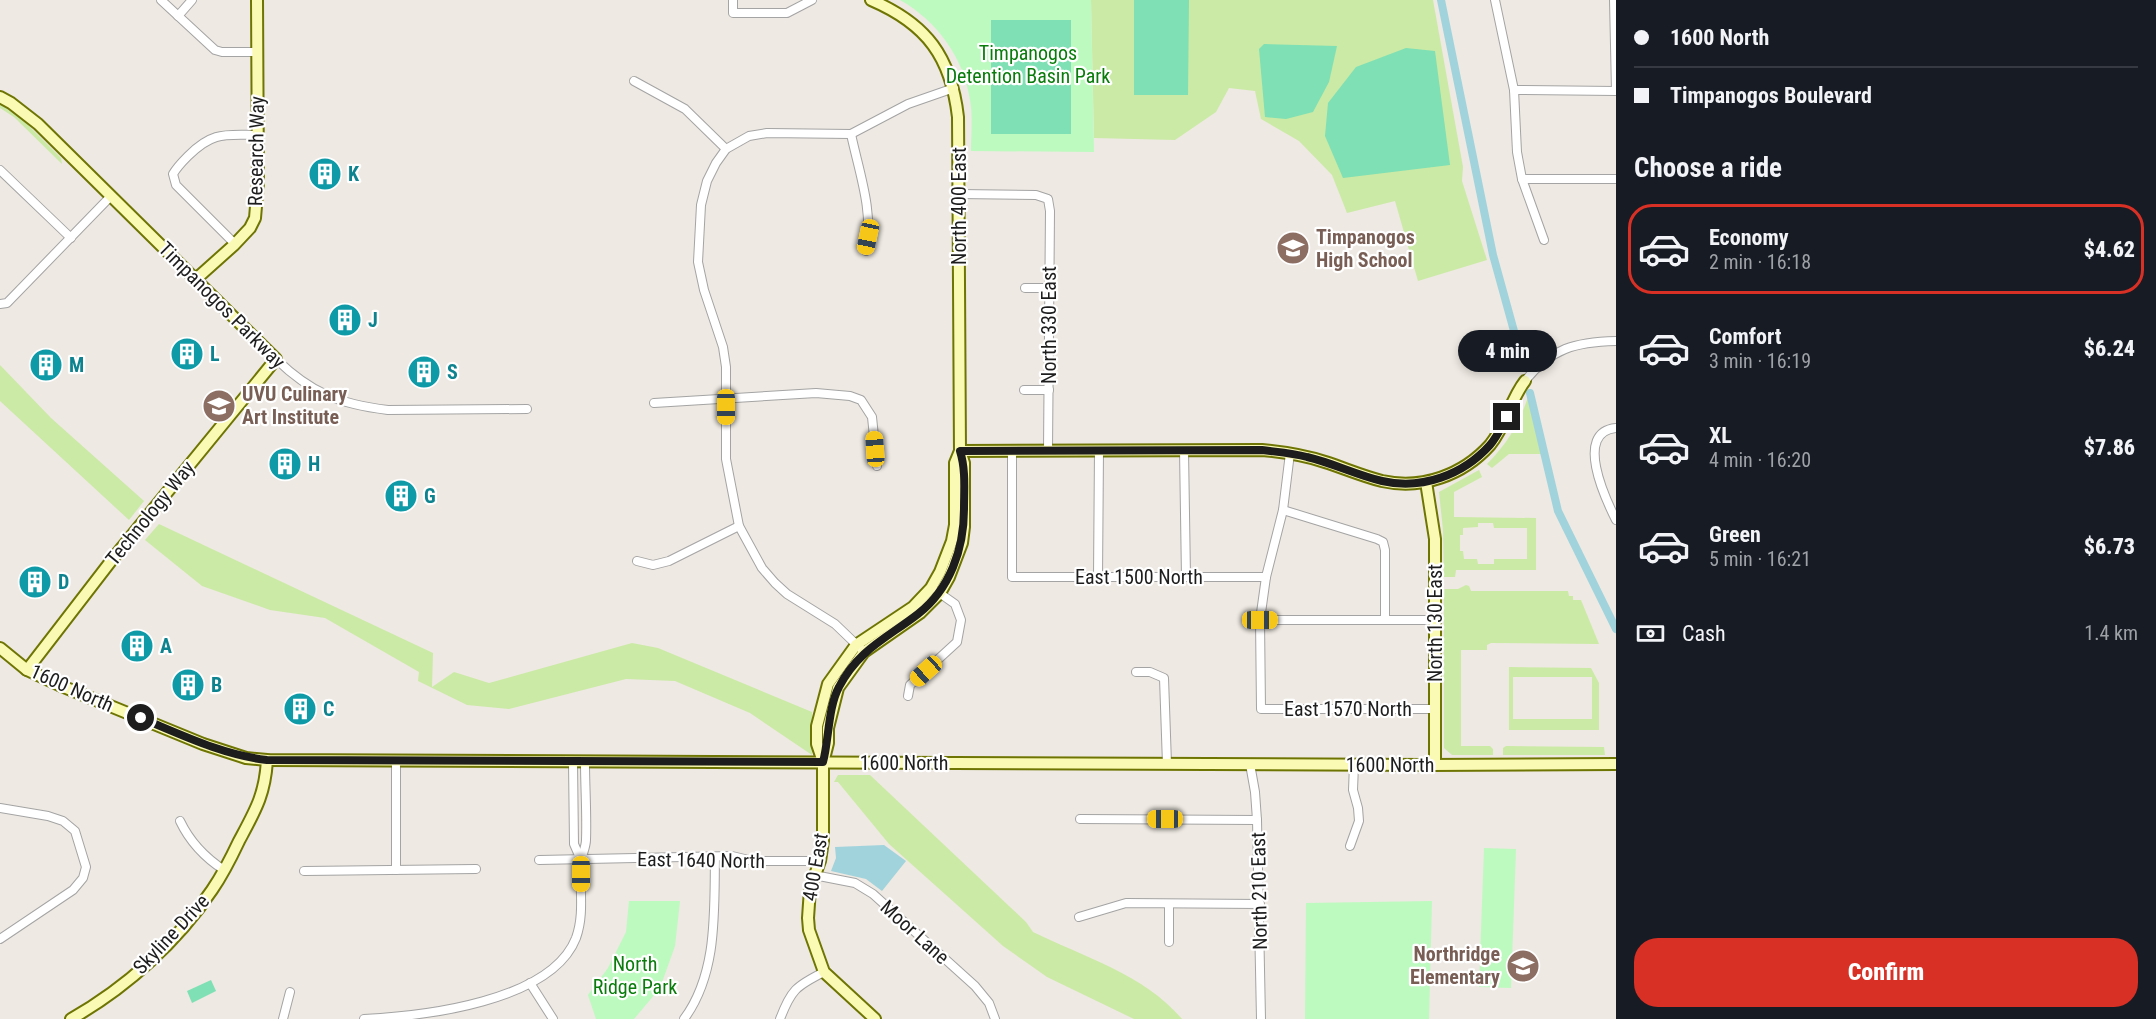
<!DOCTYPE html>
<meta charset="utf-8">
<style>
:root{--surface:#171b24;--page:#242831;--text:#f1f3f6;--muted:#9ea1a6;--line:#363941;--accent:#d93025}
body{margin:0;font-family:"Roboto Condensed",sans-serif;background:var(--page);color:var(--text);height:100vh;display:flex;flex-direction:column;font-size:22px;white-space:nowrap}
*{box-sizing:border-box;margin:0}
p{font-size:20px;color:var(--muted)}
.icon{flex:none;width:33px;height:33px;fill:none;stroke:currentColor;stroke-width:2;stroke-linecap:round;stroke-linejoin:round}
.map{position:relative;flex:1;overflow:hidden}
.panel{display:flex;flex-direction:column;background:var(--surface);width:540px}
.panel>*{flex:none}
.top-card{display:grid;align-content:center;height:132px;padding:0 18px;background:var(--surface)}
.end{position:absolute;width:27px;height:27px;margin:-14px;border:8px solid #1d1d1d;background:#fff;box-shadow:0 0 0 3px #fff}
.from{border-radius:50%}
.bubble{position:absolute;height:42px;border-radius:21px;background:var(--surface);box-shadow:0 3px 9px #0003;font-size:20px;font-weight:800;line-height:42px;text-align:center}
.car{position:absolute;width:18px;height:36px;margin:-18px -9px;border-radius:8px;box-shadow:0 0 4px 2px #0007;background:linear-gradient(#f5c518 24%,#345 0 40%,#f5c518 0 76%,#345 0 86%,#f5c518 0)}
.top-card b{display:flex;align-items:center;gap:21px;height:57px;font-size:22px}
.top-card b+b{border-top:2px solid var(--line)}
.top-card i{width:15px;height:15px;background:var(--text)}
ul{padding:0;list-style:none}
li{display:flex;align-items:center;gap:18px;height:90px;margin:0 12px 9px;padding:0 6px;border:3px solid transparent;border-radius:24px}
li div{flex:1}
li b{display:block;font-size:22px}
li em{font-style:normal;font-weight:800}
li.on{border-color:var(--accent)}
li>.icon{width:54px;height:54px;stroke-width:1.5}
h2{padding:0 18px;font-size:27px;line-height:72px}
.pay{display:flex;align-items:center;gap:15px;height:66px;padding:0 18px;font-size:22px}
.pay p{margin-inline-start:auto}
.primary-button{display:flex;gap:12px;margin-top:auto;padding:12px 18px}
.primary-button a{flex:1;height:69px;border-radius:24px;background:var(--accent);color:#fff;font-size:24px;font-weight:800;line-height:69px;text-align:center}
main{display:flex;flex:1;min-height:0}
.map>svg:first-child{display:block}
</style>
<main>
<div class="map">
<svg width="1616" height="1019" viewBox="0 0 1616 1019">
<rect width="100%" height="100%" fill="#eee9e2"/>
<g fill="#cbeaa6" fill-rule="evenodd">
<polygon points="1091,0 1433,0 1463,167 1462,181 1487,260 1418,281 1395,201 1347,213 1332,175 1299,141 1261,119 1255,91 1229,88 1216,112 1175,140 1094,138"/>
<polygon points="0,104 23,120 61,158 62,164 14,117 0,108"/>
<polygon points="0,365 51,418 144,501 129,520 0,401"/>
<path d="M1529 394 1542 454H1509L1492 468 1487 464C1508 443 1520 422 1529 394Z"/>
<path d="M1479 470 1482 477 1454 492V517L1536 518V570H1456L1455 577H1444L1443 530 1439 492ZM1478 523H1493L1494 528H1527V559H1494V564H1478L1477 559H1464L1463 551H1460V535H1463V528L1478 527Z"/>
<polygon points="159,524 433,653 432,687 454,672 489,683 632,643 658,648 812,712 812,755 750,713 675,681 626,679 509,709 467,705 418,681 419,672 325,618 270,610 202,586 145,540"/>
<polygon points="1466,585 1469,586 1471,591 1568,591 1569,596 1573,596 1573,600 1581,600 1599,644 1491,643 1487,645 1487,650 1461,650 1461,746 1490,746 1493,749 1493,755 1452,755 1444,748 1444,589 1458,589"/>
<path d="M1509 667 1591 668 1599 683V730H1509ZM1513 677H1592V719H1513Z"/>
<polygon points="1506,746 1604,747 1605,755 1503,755 1503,748"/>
<path d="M838 775H870L1026 922 1033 932C1084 957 1145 975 1182 1019H1134L1047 977 1030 965 1003 946 889 844 838 782H834Z"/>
</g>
<g fill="#bdfabf">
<path d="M900 0H1091L1094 152 971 151C971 135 973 117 970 100 964 58 937 21 900 0Z"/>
<polygon points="1484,848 1516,849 1511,988 1479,987"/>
<polygon points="629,901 680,901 675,946 660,988 634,1019 596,1019 588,995 608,968 626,932"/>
<polygon points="1432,901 1429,1019 1305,1019 1306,903"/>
</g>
<g fill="#7ee0b4">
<polygon points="1134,0 1189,0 1188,95 1134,95"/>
<rect x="991" y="20" width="80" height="114"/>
<polygon points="1264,44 1337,46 1329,82 1313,112 1286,119 1265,117 1259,49"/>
<polygon points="1406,48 1435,51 1450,165 1343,178 1325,136 1328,103 1356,67"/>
<polygon points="211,980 216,991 192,1003 187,991"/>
</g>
<polygon fill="#a1d3dd" points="884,845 906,861 882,891 866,879 831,871 836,858 835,847"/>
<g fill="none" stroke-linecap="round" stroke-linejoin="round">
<g stroke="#a1d3dd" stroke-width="8">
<polyline points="1441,0 1493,255 1522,360"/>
<polyline points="1530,393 1558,511 1616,629"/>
</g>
<g stroke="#a4a4a4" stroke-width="10">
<g id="street">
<polyline points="161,0 215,50 222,52 257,52"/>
<polyline points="733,0 733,13 787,13 812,0"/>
<polyline points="1495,0 1514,90 1517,152 1522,179 1544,240"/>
<polyline points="1614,0 1616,91"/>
<polyline points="178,16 192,0"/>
<polyline points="634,81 685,109 726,149"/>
<polyline points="1514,90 1616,91"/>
<path d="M851 134C859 172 874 212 866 251"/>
<polyline points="0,170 71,238"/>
<polyline points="1522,179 1616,179"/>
<polyline points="959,194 1036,195 1048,199 1050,211 1048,450"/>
<path d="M235 244 176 185 173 174C177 167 183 161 188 156 213 131 225 135 258 135"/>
<polyline points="1025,288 1049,288"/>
<polyline points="0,304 7,303 111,196"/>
<path d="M276 359C311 393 339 404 388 410L527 409"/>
<path d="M1525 381C1551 348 1576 342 1616 341"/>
<polyline points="1024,390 1049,390"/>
<polyline points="654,403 816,393 850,396 861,400 872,417 877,466"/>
<path d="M1616 428C1574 432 1605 498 1616 520"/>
<polyline points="1184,450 1186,577"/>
<polyline points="1012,451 1012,577 1266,577"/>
<polyline points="1290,453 1283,510 1266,577 1260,620 1261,709 1435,709"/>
<polyline points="1283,510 1377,539 1383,542 1385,550 1385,620"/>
<polyline points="637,561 653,565 669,561 739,526"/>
<polyline points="1098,577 1099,450"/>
<polyline points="1260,620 1435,620"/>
<polyline points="860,648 835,624 787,594 775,583 762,568 739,526 726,459 726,367 723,347 704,290 698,262 701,205 707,181 716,163 726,149 749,136 767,133 851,134 908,104 954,88"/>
<polyline points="1136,672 1150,672 1164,678 1167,764"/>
<polyline points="908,696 910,685 957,642 961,620 955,604 938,592"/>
<polyline points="573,762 574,844 581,860"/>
<polyline points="1250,764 1255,792 1257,820 1261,1019"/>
<polyline points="0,808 48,816 63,821 75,831 86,867 83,878 73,890 0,939"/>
<polyline points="1080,819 1257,820"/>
<path d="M180 821C190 842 204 857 224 870"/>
<polyline points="1350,846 1359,821 1358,808 1353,790 1354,765"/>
<polyline points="539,860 732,856 753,861 820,861"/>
<polyline points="396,870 396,761"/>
<polyline points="304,871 476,869"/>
<polyline points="814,875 855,883 873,894 975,986 989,1003 995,1019"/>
<polyline points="1169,904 1169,942"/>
<polyline points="1079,917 1126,903 1260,904"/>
<polyline points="530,983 553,1019"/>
<polyline points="283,1019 290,992"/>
<path d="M364 1019C423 1016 551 1002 576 938 585 913 579 888 581 862 582 854 586 847 586 840 587 814 585 788 585 762"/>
<path d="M684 1019C718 973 714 911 715 857"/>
<path d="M780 1019C791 990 796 986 824 972"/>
</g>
</g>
<g stroke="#6f7503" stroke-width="14">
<g id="secondary">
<path d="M871 0C927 24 951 57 958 117L960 451 964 463V527L962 543 949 577 940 593 920 613 864 652 838 688 828 728V743L823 763V841L820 861 810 889 808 918 809 930 824 972 875 1019"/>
<polyline points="0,97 11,103 38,124 276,359 111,561 27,670"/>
<polyline points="196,279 234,245 250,228 255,218 258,183 257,0"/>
<path d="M960 451 1262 450C1284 452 1304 455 1325 462 1344 468 1362 476 1382 481 1422 490 1463 475 1490 445 1506 426 1510 400 1525 381"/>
<polyline points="1426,482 1435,539 1435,765"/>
<polyline points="0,648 27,670 59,685 203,744 246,758 267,760 1428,765 1616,764"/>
<polyline points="823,762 817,744 817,726 828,684 856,645 913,607 931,588 940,572 952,541 955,525 955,463 960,451"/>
<path d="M71 1019C126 988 177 942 212 890 223 874 231 858 239 841 255 811 265 795 267 760"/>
</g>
</g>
<use href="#street" stroke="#fff" stroke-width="8"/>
<use href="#secondary" stroke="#fbfab4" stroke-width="10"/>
</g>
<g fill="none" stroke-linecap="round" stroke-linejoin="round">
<path stroke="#1d1d1d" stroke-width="8" d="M141 718C182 735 223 755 267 760L823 762C829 740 828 707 839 687 858 650 887 638 918 614 950 589 964 549 964 509 964 490 966 470 960 451L1262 450C1277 452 1292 453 1307 457 1333 463 1356 475 1382 481 1422 490 1463 475 1490 445 1497 437 1502 426 1507 417"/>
</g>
<defs>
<g id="building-disc" transform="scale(1.725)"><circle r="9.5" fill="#0f9aa8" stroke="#fff"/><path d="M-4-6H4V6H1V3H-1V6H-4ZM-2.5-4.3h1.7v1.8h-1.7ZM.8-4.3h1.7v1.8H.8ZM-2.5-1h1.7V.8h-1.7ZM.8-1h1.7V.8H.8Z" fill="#fff"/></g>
<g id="school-disc" transform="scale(1.725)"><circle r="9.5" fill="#8d6e63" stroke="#fff"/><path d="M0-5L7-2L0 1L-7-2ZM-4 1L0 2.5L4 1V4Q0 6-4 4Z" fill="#fff"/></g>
</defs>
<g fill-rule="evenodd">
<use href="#building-disc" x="325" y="174"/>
<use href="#school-disc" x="1293" y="248"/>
<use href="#building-disc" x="345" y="320"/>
<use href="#building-disc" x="187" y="354"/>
<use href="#building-disc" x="46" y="365"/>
<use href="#building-disc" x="424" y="372"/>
<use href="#school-disc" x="219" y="406"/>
<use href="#building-disc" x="285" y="464"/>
<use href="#building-disc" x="401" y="496"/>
<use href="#building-disc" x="35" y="582"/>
<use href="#building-disc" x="137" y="646"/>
<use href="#building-disc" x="188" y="685"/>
<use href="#building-disc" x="300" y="709"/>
<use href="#school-disc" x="1523" y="966"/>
</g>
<g text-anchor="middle" stroke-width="4.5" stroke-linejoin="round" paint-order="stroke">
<g font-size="20" fill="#097c0c" stroke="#fff">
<text x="1028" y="60">Timpanogos<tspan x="1028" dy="23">Detention Basin Park</tspan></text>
<text x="635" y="971">North<tspan x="635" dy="23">Ridge Park</tspan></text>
</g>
<g font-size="20" fill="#1d1d1d" stroke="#fff">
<text transform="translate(256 151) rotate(-89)" y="7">Research Way</text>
<text transform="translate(959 206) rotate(-90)" y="7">North 400 East</text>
<text transform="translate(222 305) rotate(45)" y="7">Timpanogos Parkway</text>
<text transform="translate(1049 325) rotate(-90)" y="7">North 330 East</text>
<text transform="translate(150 513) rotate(-51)" y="7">Technology Way</text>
<text x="1139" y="584">East 1500 North</text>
<text transform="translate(1435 623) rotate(-90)" y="7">North 130 East</text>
<text transform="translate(72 688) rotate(24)" y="7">1600 North</text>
<text x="1348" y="716">East 1570 North</text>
<text x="904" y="770">1600 North</text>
<text x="1390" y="772">1600 North</text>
<text transform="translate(701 860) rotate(1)" y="7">East 1640 North</text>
<text transform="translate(815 867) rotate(-80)" y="7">400 East</text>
<text transform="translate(1259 891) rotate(-91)" y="7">North 210 East</text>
<text transform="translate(915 932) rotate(42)" y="7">Moor Lane</text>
<text transform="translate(171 934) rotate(-47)" y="7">Skyline Drive</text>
</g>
<g font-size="20" font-weight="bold" fill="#0d838f" stroke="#fff" text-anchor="start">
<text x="348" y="181">K</text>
<text x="368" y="327">J</text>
<text x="210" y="361">L</text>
<text x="69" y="372">M</text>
<text x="447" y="379">S</text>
<text x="308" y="471">H</text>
<text x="424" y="503">G</text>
<text x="58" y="589">D</text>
<text x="160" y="653">A</text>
<text x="211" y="692">B</text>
<text x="323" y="716">C</text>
</g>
<g font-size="20" font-weight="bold" fill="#785e54" stroke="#fff" text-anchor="start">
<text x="1316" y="244">Timpanogos<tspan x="1316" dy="23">High School</tspan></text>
<text x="242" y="401">UVU Culinary<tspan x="242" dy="23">Art Institute</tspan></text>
<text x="1500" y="961" text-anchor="end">Northridge<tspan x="1500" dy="23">Elementary</tspan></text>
</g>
</g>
</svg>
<i class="end from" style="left:141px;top:718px"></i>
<i class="end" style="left:1507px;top:417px"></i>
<div class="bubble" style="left:1458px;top:330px;width:99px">4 min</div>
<i class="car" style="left:868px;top:237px;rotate:192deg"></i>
<i class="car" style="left:726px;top:407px;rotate:180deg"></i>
<i class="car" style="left:875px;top:449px;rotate:356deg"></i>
<i class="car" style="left:1260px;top:620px;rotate:90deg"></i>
<i class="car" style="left:926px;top:671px;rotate:228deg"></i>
<i class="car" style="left:1165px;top:819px;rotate:270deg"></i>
<i class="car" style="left:581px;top:874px;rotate:180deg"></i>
</div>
<section class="panel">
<div class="top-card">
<b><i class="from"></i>1600 North</b>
<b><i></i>Timpanogos Boulevard</b>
</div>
<h2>Choose a ride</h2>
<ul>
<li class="on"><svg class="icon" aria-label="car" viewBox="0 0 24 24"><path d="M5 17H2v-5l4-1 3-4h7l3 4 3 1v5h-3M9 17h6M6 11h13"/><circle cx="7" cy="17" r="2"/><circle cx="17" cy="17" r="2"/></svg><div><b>Economy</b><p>2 min · 16:18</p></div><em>$4.62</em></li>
<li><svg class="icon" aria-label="car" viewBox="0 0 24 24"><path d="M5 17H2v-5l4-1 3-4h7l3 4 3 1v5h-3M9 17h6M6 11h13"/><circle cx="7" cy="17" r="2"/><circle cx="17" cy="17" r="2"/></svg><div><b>Comfort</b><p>3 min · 16:19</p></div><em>$6.24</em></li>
<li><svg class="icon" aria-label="car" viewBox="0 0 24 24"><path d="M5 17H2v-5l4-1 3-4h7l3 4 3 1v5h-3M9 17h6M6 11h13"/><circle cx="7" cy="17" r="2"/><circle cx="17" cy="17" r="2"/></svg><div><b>XL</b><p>4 min · 16:20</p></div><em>$7.86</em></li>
<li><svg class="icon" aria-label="car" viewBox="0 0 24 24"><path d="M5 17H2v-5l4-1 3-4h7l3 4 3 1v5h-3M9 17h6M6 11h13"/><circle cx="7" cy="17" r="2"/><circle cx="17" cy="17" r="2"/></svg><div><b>Green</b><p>5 min · 16:21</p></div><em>$6.73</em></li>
</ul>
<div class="pay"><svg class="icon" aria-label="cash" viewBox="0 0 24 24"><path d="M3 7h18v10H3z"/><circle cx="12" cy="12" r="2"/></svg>Cash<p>1.4 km</p></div>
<div class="primary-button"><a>Confirm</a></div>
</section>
</main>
